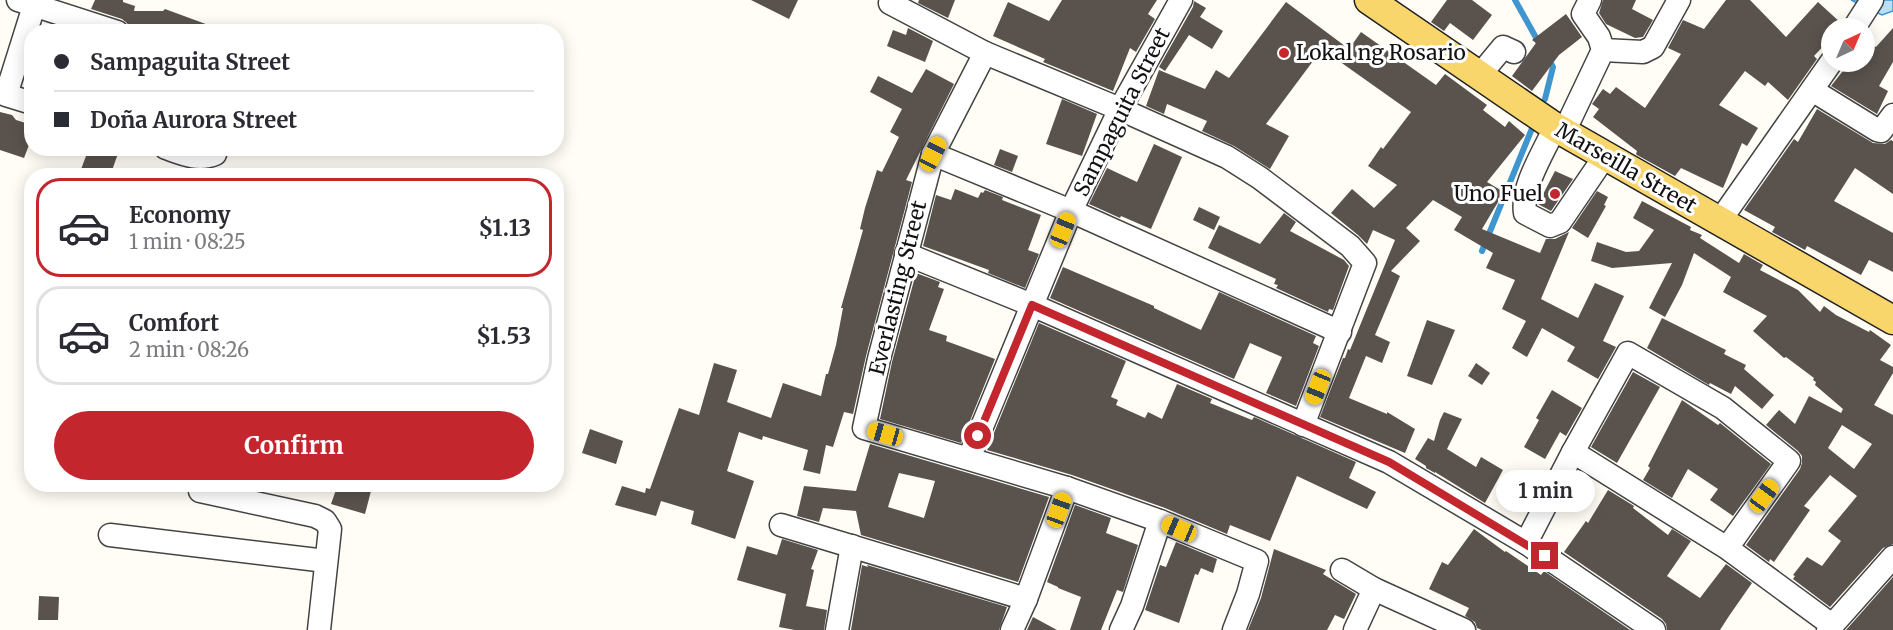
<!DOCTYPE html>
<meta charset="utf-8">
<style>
:root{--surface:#fff;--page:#f2f2f3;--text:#2b2b33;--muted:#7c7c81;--line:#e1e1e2;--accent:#c4262e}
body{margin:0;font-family:Merriweather,serif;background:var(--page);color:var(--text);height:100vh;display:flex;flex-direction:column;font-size:22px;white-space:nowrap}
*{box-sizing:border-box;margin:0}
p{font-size:20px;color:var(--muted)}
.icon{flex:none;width:33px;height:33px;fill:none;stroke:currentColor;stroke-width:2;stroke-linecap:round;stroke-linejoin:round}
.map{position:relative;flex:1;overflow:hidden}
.panel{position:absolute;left:24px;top:168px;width:540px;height:324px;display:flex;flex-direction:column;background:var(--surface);border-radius:24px;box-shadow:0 3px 15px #0003}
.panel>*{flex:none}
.guide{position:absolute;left:24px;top:24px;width:540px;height:132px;border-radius:24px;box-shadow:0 3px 15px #0003;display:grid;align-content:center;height:132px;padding:0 30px;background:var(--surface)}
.needle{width:39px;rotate:44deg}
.buttons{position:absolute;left:1821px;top:18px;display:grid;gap:12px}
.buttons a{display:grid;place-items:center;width:54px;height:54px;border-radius:50%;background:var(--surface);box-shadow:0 3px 15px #0003;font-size:30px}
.end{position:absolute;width:27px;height:27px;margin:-14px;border:8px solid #c4262e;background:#fff;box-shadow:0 0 0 3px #fff}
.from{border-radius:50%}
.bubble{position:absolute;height:42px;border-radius:21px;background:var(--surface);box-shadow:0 3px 15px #0003;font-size:20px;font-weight:700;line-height:42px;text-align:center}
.car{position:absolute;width:18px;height:36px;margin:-18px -9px;border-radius:8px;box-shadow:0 0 4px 2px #0007;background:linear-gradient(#f5c518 24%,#345 0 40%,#f5c518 0 76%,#345 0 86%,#f5c518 0)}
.guide b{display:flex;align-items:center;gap:21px;height:57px;font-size:22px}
.guide b+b{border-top:2px solid var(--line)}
.guide i{width:15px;height:15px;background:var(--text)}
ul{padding:10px 0 0;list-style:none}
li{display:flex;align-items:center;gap:18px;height:99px;margin:0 12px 9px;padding:0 18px;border:3px solid var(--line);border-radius:24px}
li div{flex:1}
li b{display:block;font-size:22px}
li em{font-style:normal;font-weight:700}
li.selected{border-color:var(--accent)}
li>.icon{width:54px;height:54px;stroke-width:1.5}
.action{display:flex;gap:12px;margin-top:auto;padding:12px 30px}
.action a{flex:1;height:69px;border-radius:36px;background:var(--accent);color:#fff;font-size:24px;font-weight:700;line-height:69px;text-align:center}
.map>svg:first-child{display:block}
</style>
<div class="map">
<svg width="1893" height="630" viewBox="0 0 1893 630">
<rect width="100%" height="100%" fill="#fffdf5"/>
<polygon fill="#b9e0f7" stroke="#3f96cf" stroke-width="1.5" points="1851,0 1893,0 1893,11 1882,15"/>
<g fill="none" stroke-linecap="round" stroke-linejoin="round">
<g stroke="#3f96cf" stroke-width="6">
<polyline points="1515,0 1539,43"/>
<polyline points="1545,99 1553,67 1549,60"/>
<polyline points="1482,251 1533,126"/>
</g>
</g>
<g fill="#5a524d" fill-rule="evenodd">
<polygon points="95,0 123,0 123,2 135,6 134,11 163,11 165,9 222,30 221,32 160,32 160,28 130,30 127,23 122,19 91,9"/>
<polygon points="751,0 798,0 789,19"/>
<polygon points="919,0 955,0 948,18 918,3"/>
<polygon points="1062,0 1157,0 1148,14 1155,19 1136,52 1130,48 1113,91 1043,62 1045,59 993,36 1008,2 1049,21"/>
<polygon points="1447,0 1472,0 1492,15 1473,40 1450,23 1444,31 1431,22"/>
<polygon points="1603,0 1636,0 1632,9 1653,20 1643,37 1635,38 1606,24 1599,13"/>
<polygon points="1726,0 1750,0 1786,37 1818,2 1842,24 1839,28 1832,28 1832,37 1814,56 1817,59 1788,100 1768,82 1765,86 1745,71 1719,105 1758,128 1747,146 1742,143 1723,188 1681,168 1675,176 1637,155 1636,154 1637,151 1593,117 1599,109 1592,104 1603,89 1610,94 1616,87 1645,108 1681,54 1668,48 1683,20 1704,29"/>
<polygon points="1194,1 1206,8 1200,17 1223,31 1212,49 1189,35 1165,71 1159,67 1193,7"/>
<polygon points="1286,2 1349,49 1361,32 1436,85 1445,74 1487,105 1483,110 1505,127 1509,121 1525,135 1487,182 1504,192 1482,229 1540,253 1546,239 1555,239 1569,232 1541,299 1578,318 1595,283 1624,296 1603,341 1616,347 1598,379 1567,361 1575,347 1542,328 1527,357 1512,348 1526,321 1502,309 1515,280 1486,268 1493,253 1454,230 1462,217 1433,200 1406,228 1420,241 1391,271 1400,276 1375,335 1390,342 1382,363 1366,356 1349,398 1387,414 1387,412 1415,429 1405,453 1320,417 1343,358 1345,358 1348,349 1350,350 1395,240 1373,230 1367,244 1358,235 1331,213 1352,189 1374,208 1397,185 1368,166 1381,147 1383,149 1411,112 1322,49 1266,124 1289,136 1270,169 1234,146 1202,131 1207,121 1167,104 1164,114 1146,106 1159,70 1205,89 1216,70 1229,78"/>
<polygon points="1566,14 1582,37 1559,55 1532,91 1512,76 1536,43 1532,40"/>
<polygon points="908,28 933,41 925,62 887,46 893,30 906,35"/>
<polygon points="1893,28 1893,62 1879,86 1888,91 1877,114 1831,86 1850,62 1864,62 1864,40 1876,47"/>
<polygon points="926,69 954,84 906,180 912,182 866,356 853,414 844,412 833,447 826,445 820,474 803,470 808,450 763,436 762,440 739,432 727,471 754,481 735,539 691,524 694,511 661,501 656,516 615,505 622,486 645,493 646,488 650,489 679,408 699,415 714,363 737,370 727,402 771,418 783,383 821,396 826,374 828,374 836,345 843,308 841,308 863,230 860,229 865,208 877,170 882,172 899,137 890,132 902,109 870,92 878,76 912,93"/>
<polygon points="1062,99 1097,114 1082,156 1046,144"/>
<polygon points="1817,109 1873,143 1885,144 1891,140 1893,141 1893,194 1855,168 1834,201 1893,233 1893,272 1869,260 1861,275 1807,246 1805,250 1772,232 1775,227 1744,210 1794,139 1798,142"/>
<polygon points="0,112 12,115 16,120 32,125 32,137 24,158 0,150"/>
<polygon points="1154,144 1182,157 1151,229 1121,216 1120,218 1089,204 1107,168 1137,182"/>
<polygon points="89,148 120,148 110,176 90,176 80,172"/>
<polygon points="1000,149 1018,156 1012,172 994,165"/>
<polygon points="1555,171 1573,179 1551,211 1538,204"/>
<polygon points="955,189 978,198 981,192 983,193 985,190 1003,197 1002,200 1041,215 1028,250 1039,254 1025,288 988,273 989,270 923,246 936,195 951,200"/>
<polygon points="1597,191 1608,197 1604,205 1606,206 1588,238 1572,228"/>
<path d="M1642 201 1691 227 1690 230 1702 235 1700 238 1739 263 1744 254 1763 265 1760 270 1798 290 1820 312 1824 306 1836 315 1869 332 1870 330 1891 345 1880 360 1893 367V373L1874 405 1893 415V544L1883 548 1830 607 1793 579 1795 576 1793 575 1807 557 1822 566 1841 541 1828 531 1857 496 1830 475 1804 506 1810 510 1774 562 1770 559 1769 562 1746 545 1800 469 1802 463V456L1798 451 1766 425 1779 410 1795 424 1809 396 1841 413 1843 409 1815 385 1816 382 1813 380 1814 378 1786 357 1784 358 1753 331 1767 316 1723 292 1731 277 1694 253 1682 285 1665 317 1649 308 1672 263 1612 268 1591 261 1597 242 1626 252 1639 251 1654 230 1633 218ZM1842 425 1872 444 1854 469 1828 448Z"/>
<polygon points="1199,207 1220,217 1214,230 1193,220"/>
<polygon points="1284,213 1296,222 1290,231 1344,260 1349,266 1333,310 1329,309 1328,312 1276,288 1278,285 1274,284 1276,279 1208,248 1219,225 1260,244"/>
<polygon points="1063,267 1154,306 1154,308 1201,330 1219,292 1316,336 1313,343 1319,346 1296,406 1266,393 1282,357 1250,343 1234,379 1050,298"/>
<polygon points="916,273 940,282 938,287 944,289 929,330 947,336 946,341 995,359 961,443 880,419 892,362"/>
<polygon points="1662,318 1726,350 1724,354 1746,365 1744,369 1774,395 1762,409 1735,386 1731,394 1710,383 1709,385 1647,348"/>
<polygon points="1427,320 1455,330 1432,385 1407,376"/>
<polygon points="1039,323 1126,361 1111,397 1118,400 1116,405 1145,418 1148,412 1162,419 1177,384 1212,399 1210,403 1252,420 1254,417 1356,462 1349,478 1376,492 1367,509 1297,476 1270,541 1230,525 1227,534 1165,508 1072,475 987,450"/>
<polygon points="1476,363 1490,373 1482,385 1468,376"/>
<polygon points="1633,372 1660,387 1617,463 1591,447"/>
<polygon points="1552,390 1582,408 1566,436 1560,432 1545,459 1524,447 1539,420 1536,418"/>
<polygon points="1682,400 1718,425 1720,423 1771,464 1733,516 1710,500 1718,489 1688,469 1672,498 1643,480 1650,468 1648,466"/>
<polygon points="1444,412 1462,419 1447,449 1476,467 1481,457 1503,470 1485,503 1435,472 1435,473 1426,468 1426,466 1415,459 1428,438 1434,441 1440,420"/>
<polygon points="590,429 623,441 616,464 582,453"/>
<path d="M870 444 1049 497 1018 582 861 535 856 511 823 508 819 522 797 516 804 486 856 491ZM899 473 935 481 924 518 888 507Z"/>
<polygon points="345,484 371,491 365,514 331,504 337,487 344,488"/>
<polygon points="1608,490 1634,506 1633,508 1668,535 1672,529 1691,541 1667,576 1700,598 1726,564 1752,583 1729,616 1720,630 1667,630 1666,624 1662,619 1564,552 1586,521 1588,523"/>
<polygon points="1075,505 1111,518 1106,533 1138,545 1123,592 1117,590 1101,630 1070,630 1081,597 1058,588 1058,587 1047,582"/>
<polygon points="1474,529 1505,552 1506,551 1541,575 1544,571 1630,630 1482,630 1477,628 1475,622 1465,616 1469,608 1429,589 1442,562 1448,565"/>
<polygon points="782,539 818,550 811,569 814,570 806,606 827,610 824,630 795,630 779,627 786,594 737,580 747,546 777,555"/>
<polygon points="1176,542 1217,559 1213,573 1201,568 1198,575 1195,574 1179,623 1145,610 1160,565 1166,567"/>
<polygon points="1274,549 1326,570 1323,574 1356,594 1344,619 1335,615 1327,630 1248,630 1261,598"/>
<polygon points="862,565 868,567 867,565 1007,607 999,630 851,630"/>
<polygon points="1893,577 1893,630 1846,630"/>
<polygon points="39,596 59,597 58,620 38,620"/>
<polygon points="1033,617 1057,630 1027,630"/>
</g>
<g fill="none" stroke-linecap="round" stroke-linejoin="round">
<g stroke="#444" stroke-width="25">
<g id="minor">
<polyline points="18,0 117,32"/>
<polyline points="890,3 985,53 1120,109 1227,157 1260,178 1350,246 1365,263 1303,425"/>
<polyline points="1854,28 1872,0"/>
<polyline points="1603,50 1643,52 1653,47 1679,0"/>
<polyline points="985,53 933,154 879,359 864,428 1067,488 1160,521 1257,561 1248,594 1234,630"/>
<polyline points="1479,76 1503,47 1514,52"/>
<polyline points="1812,90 1877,130 1881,131 1893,115"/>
<polyline points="32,103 6,95 34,6"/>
<path d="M1555 127C1544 152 1521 186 1525 213L1550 226 1560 222 1605 156"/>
<polyline points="1564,132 1603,50 1599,37 1583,14 1590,0"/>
<path d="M166 148C183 154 198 161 215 154L217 148"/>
<polyline points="933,154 1071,211 1340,332"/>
<polyline points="1719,222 1832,61"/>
<polyline points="906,254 1032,305 1389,462 1526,543 1654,630"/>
<polyline points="969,458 1071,211 1120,109 1181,0"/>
<polyline points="200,491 315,516 325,521 330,529 319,630"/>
<polyline points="781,525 1026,599"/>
<polyline points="110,535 326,561"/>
<polyline points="1526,543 1573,452"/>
<polyline points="1727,548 1789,461 1723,408 1628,353 1573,452 1727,548 1832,625"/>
<polyline points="1342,570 1374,589 1464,630"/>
<polyline points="837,630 852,546"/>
<polyline points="1012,630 1026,599 1067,488"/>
<polyline points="1121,630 1132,606 1160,521"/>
<polyline points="1355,630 1374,589"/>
<polyline points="1828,630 1893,557"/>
</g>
</g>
<g stroke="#222" stroke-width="31">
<polyline id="major" points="1369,0 1555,127 1893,320"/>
</g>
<use href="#minor" stroke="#fff" stroke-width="22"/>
<use href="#major" stroke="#f9d66b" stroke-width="28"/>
</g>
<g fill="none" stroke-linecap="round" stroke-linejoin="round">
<polyline stroke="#c4262e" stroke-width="8" points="978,436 1032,305 1389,462 1545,556"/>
</g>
<g fill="#c4262e" stroke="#fff" stroke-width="2">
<circle cx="1284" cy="53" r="6"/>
<circle cx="1555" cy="194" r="6"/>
</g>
<g text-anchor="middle" stroke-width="6" stroke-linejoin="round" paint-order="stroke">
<g font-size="21" fill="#111" stroke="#fff" text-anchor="start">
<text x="1296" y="60">Lokal ng Rosario</text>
<text x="1543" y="201" text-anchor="end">Uno Fuel</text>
</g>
<g font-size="21" fill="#111" stroke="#fff">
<text transform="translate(1122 112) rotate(-63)" y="7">Sampaguita Street</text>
<text transform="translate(1626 168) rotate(30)" y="7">Marseilla Street</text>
<text transform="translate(898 288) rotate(-76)" y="7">Everlasting Street</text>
</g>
</g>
</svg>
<div class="buttons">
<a><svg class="needle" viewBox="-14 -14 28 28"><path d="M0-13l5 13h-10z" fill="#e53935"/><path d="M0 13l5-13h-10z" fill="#7c7c81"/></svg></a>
</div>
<i class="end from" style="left:978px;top:436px"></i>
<i class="end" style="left:1545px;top:556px"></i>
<div class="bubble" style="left:1496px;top:470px;width:99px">1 min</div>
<i class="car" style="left:933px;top:154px;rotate:27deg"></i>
<i class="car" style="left:1063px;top:230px;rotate:22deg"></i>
<i class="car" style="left:1318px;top:387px;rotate:202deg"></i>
<i class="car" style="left:885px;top:434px;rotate:286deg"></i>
<i class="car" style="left:1764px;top:496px;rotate:36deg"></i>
<i class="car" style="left:1059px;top:510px;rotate:20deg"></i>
<i class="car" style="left:1179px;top:529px;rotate:293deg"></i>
<div class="guide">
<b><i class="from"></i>Sampaguita Street</b>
<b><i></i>Doña Aurora Street</b>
</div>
<section class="panel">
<ul>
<li class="selected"><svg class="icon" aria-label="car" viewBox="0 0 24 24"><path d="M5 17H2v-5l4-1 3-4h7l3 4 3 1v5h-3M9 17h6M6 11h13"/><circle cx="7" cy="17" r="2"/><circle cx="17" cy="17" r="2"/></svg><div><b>Economy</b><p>1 min · 08:25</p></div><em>$1.13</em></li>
<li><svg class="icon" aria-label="car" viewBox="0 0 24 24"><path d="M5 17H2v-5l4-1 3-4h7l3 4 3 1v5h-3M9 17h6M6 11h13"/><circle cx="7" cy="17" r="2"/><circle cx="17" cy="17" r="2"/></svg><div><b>Comfort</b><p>2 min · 08:26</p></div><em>$1.53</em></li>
</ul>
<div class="action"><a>Confirm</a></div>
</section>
</div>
